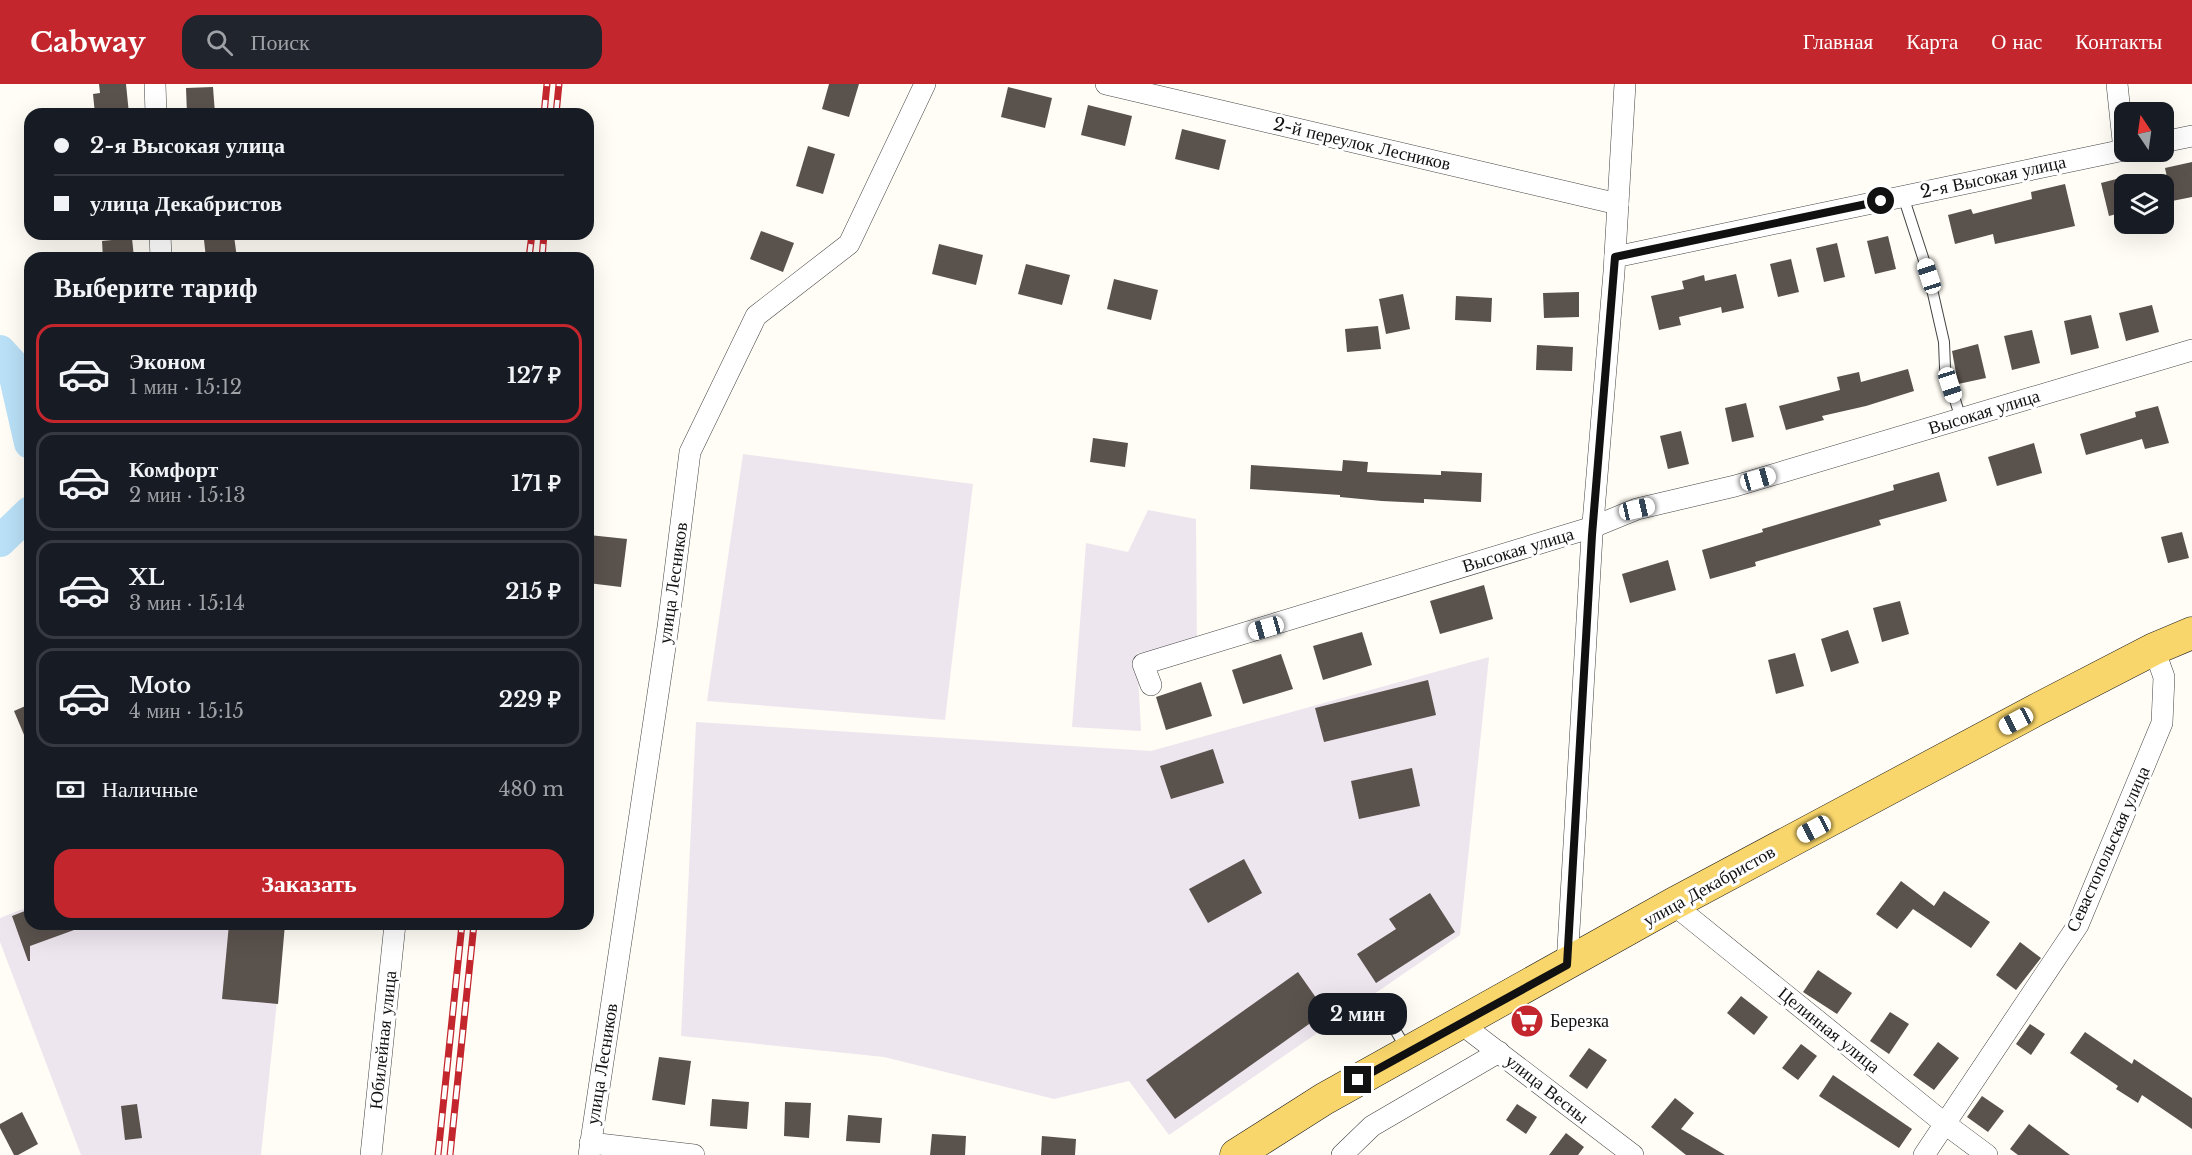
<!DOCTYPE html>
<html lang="ru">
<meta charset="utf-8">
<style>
:root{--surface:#171b24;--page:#20242c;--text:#f1f3f6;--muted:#9ea1a6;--line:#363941;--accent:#c4262e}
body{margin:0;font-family:"Libre Baskerville",serif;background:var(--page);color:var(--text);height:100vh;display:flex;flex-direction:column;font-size:22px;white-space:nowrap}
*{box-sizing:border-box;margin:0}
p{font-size:20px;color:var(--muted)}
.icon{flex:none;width:33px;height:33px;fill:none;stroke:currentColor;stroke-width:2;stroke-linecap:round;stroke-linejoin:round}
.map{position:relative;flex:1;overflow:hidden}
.drawer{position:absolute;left:24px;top:168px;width:570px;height:678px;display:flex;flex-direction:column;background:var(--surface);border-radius:18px;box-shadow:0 6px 24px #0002}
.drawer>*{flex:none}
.guide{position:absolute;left:24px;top:24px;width:570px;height:132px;border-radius:18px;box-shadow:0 6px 24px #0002;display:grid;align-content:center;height:132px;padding:0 30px;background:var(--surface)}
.needle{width:39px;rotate:347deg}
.buttons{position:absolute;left:2114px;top:18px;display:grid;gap:12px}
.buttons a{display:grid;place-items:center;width:60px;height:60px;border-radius:12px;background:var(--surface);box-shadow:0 6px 24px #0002;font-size:30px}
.end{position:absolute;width:27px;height:27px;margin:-14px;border:8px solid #111;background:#fff;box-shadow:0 0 0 3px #fff}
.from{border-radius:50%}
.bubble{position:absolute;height:42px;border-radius:18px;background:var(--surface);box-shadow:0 6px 24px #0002;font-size:20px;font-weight:700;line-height:42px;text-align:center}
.car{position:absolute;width:18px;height:36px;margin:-18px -9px;border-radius:8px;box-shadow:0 0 4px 2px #0007;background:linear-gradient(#fff 24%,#345 0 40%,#fff 0 76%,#345 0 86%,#fff 0)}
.guide b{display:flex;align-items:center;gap:21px;height:57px;font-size:22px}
.guide b+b{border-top:2px solid var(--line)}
.guide i{width:15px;height:15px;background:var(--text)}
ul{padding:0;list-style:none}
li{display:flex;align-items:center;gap:18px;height:99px;margin:0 12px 9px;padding:0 18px;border:3px solid var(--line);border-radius:18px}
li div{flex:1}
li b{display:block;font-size:22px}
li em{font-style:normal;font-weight:700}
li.on{border-color:var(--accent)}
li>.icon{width:54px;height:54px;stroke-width:1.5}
h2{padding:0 30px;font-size:27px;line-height:72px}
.pay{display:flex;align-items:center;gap:15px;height:66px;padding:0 30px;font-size:22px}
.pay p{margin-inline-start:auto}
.primary-button{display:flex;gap:12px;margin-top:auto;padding:12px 30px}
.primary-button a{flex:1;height:69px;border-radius:18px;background:var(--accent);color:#fff;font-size:24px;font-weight:700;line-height:69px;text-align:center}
header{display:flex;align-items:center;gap:36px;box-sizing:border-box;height:84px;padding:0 30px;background:var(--accent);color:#fff}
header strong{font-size:28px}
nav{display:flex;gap:33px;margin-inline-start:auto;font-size:21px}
.search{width:420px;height:54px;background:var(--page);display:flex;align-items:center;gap:15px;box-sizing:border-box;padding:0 21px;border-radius:18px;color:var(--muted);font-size:22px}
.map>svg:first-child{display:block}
</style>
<header>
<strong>Cabway</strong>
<div class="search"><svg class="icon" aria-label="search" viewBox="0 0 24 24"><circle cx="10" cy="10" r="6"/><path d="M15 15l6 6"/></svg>Поиск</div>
<nav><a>Главная</a><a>Карта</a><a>О нас</a><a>Контакты</a></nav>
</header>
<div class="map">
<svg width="2192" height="1071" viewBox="0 0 2192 1071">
<rect width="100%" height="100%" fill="#fffdf5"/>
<g fill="#eee6ef">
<polygon points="743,370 973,400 945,636 707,617"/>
<polygon points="1148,426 1196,435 1197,564 1137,569 1141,647 1072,643 1086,459 1128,468"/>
<polygon points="1489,573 1460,851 1169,1051 1129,997 1054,1015 884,973 681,952 696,638 1151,667"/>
<polygon points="30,822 30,840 285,840 261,1071 81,1071 0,858 0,834"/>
</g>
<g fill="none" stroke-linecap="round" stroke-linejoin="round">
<g stroke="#b9e0f7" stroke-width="32">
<polyline points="0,267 12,280 30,359"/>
<polyline points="0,457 30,428"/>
</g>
</g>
<g fill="#5a524d">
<polygon points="99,0 126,0 129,30 95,30 93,10 100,9"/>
<polygon points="829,0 859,0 849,33 822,25"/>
<polygon points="213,3 215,30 187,30 186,4"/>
<polygon points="1008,3 1052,14 1045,44 1001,33"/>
<polygon points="1088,21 1132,32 1125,62 1081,51"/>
<polygon points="1182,45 1226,56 1219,86 1175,75"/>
<polygon points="808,62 835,70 823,110 796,102"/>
<polygon points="2192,78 2192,113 2172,117 2165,84"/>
<polygon points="2124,93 2124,128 2109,132 2101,99"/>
<polygon points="2065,100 2075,142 1995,160 1993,150 1955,160 1948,131 1971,125 1973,130 2032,115 2031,108"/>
<polygon points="761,147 794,159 783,188 750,175"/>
<polygon points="234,152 237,174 206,174 204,156"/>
<polygon points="1888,152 1896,185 1875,190 1867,157"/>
<polygon points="132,154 134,174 103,174 102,157"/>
<polygon points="1837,159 1845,193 1824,198 1816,164"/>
<polygon points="939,160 983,171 976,201 932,190"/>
<polygon points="1791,175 1799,208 1778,213 1770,180"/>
<polygon points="1026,180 1070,191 1062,221 1018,210"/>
<polygon points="1736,190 1744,224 1722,229 1721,223 1679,233 1681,241 1659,246 1651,212 1684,205 1682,197 1704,191 1705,197"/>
<polygon points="1114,195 1158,206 1151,236 1107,225"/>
<polygon points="1579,208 1579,233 1544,234 1543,209"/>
<polygon points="1403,210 1410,245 1386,250 1379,215"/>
<polygon points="1456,212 1492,214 1491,238 1455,236"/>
<polygon points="2152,221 2159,248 2126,257 2119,229"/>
<polygon points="2091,231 2099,264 2071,271 2064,237"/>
<polygon points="1378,242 1381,265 1347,268 1345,245"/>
<polygon points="2032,246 2040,279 2012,286 2004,252"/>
<polygon points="1978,260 1986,294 1958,300 1952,267"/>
<polygon points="1537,261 1573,263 1572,287 1536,286"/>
<polygon points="1908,285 1914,307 1866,322 1822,332 1824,336 1786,346 1779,322 1840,306 1837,293 1859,288 1861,298"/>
<polygon points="1746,319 1754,353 1732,358 1725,324"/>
<polygon points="2158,322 2169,359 2145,365 2142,355 2086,371 2080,350 2136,333 2135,328"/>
<polygon points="1681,347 1689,380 1668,385 1660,352"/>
<polygon points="1093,354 1128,359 1125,383 1090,378"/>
<polygon points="2034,359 2042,389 1997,402 1988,373"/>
<polygon points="1343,376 1368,378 1367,388 1441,391 1441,387 1482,389 1481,418 1424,415 1424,419 1382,417 1340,413 1340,411 1250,405 1251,381 1342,387"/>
<polygon points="1939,388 1947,417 1879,436 1881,441 1755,478 1756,482 1710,495 1702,466 1763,448 1762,445 1894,406 1893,401"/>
<polygon points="2182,448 2189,474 2168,479 2161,453"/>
<polygon points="589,451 627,455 621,503 588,499"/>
<polygon points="1668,476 1676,506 1630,519 1622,490"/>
<polygon points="1484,501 1493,535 1440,550 1430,517"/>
<polygon points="1900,517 1909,550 1882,558 1873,524"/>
<polygon points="1848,546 1859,579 1831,588 1821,555"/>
<polygon points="1362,548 1372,581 1323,596 1313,562"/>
<polygon points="1795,569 1804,602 1776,610 1768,576"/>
<polygon points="1281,570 1293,605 1243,620 1232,586"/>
<polygon points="1428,596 1436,631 1324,658 1315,624"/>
<polygon points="1201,598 1212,632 1166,646 1156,613"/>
<polygon points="30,620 30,665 14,627"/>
<polygon points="1213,665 1224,699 1171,715 1160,682"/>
<polygon points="1412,684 1420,722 1359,735 1351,697"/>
<polygon points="1244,775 1262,809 1208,839 1189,805"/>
<polygon points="1901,797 1934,822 1944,807 1990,838 1971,864 1913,825 1897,845 1876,830"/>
<polygon points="1430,809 1455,848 1376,899 1357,870 1396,845 1389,835"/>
<polygon points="30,825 30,840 85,840 85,842 30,862 30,877 28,877 12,832"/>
<polygon points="229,840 285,840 278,920 222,915"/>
<polygon points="2020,858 2041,874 2016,906 1996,891"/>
<polygon points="1818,886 1852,909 1837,930 1803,908"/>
<polygon points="1298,888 1326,928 1175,1035 1146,996"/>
<polygon points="1741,912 1768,933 1754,951 1727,929"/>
<polygon points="1890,928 1909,940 1889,970 1870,957"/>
<polygon points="2030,940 2045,950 2031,971 2016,960"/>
<polygon points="2085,948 2132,980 2134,975 2192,1014 2192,1045 2142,1011 2138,1019 2116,1005 2118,1002 2070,969"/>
<polygon points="1938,958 1959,974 1934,1006 1913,991"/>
<polygon points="1801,960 1817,972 1798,996 1782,984"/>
<polygon points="1589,964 1607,976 1587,1005 1569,992"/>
<polygon points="659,973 691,977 685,1021 652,1016"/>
<polygon points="1833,991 1912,1045 1899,1064 1819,1012"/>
<polygon points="1982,1012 2004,1027 1988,1048 1967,1033"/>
<polygon points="1675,1014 1694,1029 1681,1045 1725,1071 1686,1071 1651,1043"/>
<polygon points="712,1015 749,1018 747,1045 710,1042"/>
<polygon points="785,1018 811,1019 809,1054 784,1052"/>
<polygon points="137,1020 142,1054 125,1056 121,1022"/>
<polygon points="1517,1020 1537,1033 1526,1050 1506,1036"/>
<polygon points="22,1028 38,1060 18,1071 14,1071 0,1044 0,1040"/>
<polygon points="848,1031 882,1034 880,1059 846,1057"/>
<polygon points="2029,1040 2070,1071 2018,1071 2010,1065"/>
<polygon points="1566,1049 1584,1063 1578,1071 1549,1071"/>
<polygon points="932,1050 966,1052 965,1071 930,1071"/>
<polygon points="1042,1052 1076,1055 1075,1071 1041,1071"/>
</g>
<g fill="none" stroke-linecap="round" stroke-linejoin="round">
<g stroke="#444" stroke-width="12">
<g id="lane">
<polyline points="1903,112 1929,192 1944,258 1945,284 1961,335"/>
<polyline points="1378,917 1407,966"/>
</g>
</g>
<g stroke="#444" stroke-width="22">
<g id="street">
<polyline points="155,0 156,30"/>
<polyline points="1106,0 1618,120"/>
<polyline points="2117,0 2124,66"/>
<polyline points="2163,58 2192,52"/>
<polyline points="160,150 161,174"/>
<polyline points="1615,173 2124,66"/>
<polyline points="1151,601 1143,580 1593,443 1637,425 1735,402 2192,266"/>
<polyline points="1673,820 1944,1039 1987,1071"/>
<polyline points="1567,881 1592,451 1614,188 1625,0"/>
<polyline points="1460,939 1633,1071"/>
<polyline points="590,1059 694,1071"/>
<polyline points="371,1071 395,840"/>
<polyline points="589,1071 668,543 690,368 756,232 849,160 925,0"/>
<polyline points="1342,1071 1372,1042 1499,968"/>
<polyline points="1924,1071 2078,841 2162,639 2164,593 2154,565"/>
</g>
</g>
<g stroke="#222" stroke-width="33">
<polyline id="primary" points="1236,1071 1324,1015 1673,820 2036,626 2154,565 2192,549"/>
</g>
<use href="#lane" stroke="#fff" stroke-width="10"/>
<use href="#street" stroke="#fff" stroke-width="21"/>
<use href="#primary" stroke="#f9d66b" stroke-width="32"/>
<g stroke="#c4262e" stroke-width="7">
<g id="rail">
<polyline points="544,30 547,0"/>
<polyline points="556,30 559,0"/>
<polyline points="529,174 532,150"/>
<polyline points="542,174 544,150"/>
<polyline points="438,1071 462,840"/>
<polyline points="450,1071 474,840"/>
</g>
</g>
<use href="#rail" stroke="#fff" stroke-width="4.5" stroke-dasharray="14" stroke-linecap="butt"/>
</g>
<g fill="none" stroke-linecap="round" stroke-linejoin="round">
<polyline stroke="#111" stroke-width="8" points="1358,996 1567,881 1592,451 1615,173 1881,117"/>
</g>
<defs>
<g id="supermarket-disc" transform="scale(1.725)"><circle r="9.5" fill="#c4262e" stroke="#fff"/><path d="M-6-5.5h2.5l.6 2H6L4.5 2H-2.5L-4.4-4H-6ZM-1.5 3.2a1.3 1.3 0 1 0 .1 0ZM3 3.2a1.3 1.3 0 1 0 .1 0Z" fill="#fff"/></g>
</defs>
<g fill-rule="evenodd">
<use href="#supermarket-disc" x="1527" y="937"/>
</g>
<g text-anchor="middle" stroke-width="6" stroke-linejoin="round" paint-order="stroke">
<g font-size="18" fill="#111" stroke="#fff">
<text transform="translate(1362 60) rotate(13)" y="6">2-й переулок Лесников</text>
<text transform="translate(1993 93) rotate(-12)" y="6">2-я Высокая улица</text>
<text transform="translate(1984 328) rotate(-17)" y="6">Высокая улица</text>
<text transform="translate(1518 466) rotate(-17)" y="6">Высокая улица</text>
<text transform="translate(673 499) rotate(-82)" y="6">улица Лесников</text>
<text transform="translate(2108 765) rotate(-66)" y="6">Севастопольская улица</text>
<text transform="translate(1709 802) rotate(-29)" y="6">улица Декабристов</text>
<text transform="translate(1829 946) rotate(39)" y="6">Целинная улица</text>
<text transform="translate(383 956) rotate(-84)" y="6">Юбилейная улица</text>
<text transform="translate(602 980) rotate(-81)" y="6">улица Лесников</text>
<text transform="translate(1547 1005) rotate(38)" y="6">улица Весны</text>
</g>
<g font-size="18" fill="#111" stroke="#fff" text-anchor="start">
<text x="1550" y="943">Березка</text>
</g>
</g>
</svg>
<div class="buttons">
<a><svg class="needle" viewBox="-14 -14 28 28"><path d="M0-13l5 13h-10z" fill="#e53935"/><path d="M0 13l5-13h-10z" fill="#9ea1a6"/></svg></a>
<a><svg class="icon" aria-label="layers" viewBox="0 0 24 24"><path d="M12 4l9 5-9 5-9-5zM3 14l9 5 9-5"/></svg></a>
</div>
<i class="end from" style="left:1881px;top:117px"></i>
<i class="end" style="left:1358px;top:996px"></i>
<div class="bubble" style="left:1308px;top:909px;width:99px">2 мин</div>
<i class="car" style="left:1929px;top:192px;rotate:342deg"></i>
<i class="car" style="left:1950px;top:301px;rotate:162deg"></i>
<i class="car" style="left:1758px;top:395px;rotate:74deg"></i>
<i class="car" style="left:1637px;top:425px;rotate:77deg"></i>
<i class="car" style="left:1266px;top:544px;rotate:254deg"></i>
<i class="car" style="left:2016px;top:637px;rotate:242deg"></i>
<i class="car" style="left:1814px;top:745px;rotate:242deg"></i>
<div class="guide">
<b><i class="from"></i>2-я Высокая улица</b>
<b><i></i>улица Декабристов</b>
</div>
<section class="drawer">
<h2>Выберите тариф</h2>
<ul>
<li class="on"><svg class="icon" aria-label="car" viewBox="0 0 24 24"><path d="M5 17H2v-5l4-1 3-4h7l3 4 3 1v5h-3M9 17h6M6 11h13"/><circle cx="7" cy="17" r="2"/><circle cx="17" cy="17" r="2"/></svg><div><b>Эконом</b><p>1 мин · 15:12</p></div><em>127 ₽</em></li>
<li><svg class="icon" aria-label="car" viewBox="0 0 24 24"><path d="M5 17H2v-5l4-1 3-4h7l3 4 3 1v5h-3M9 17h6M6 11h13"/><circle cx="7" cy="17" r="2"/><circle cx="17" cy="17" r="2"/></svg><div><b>Комфорт</b><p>2 мин · 15:13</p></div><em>171 ₽</em></li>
<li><svg class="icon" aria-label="car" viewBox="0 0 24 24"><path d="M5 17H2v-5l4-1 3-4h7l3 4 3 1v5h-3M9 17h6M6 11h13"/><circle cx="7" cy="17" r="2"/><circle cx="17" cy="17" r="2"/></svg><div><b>XL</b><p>3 мин · 15:14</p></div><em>215 ₽</em></li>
<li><svg class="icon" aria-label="car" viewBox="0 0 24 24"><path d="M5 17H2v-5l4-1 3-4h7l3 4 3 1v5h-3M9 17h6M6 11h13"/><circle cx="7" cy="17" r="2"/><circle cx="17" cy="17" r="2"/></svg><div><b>Moto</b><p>4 мин · 15:15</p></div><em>229 ₽</em></li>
</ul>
<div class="pay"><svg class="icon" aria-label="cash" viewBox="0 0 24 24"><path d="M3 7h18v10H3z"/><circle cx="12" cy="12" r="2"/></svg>Наличные<p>480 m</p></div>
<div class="primary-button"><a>Заказать</a></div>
</section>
</div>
